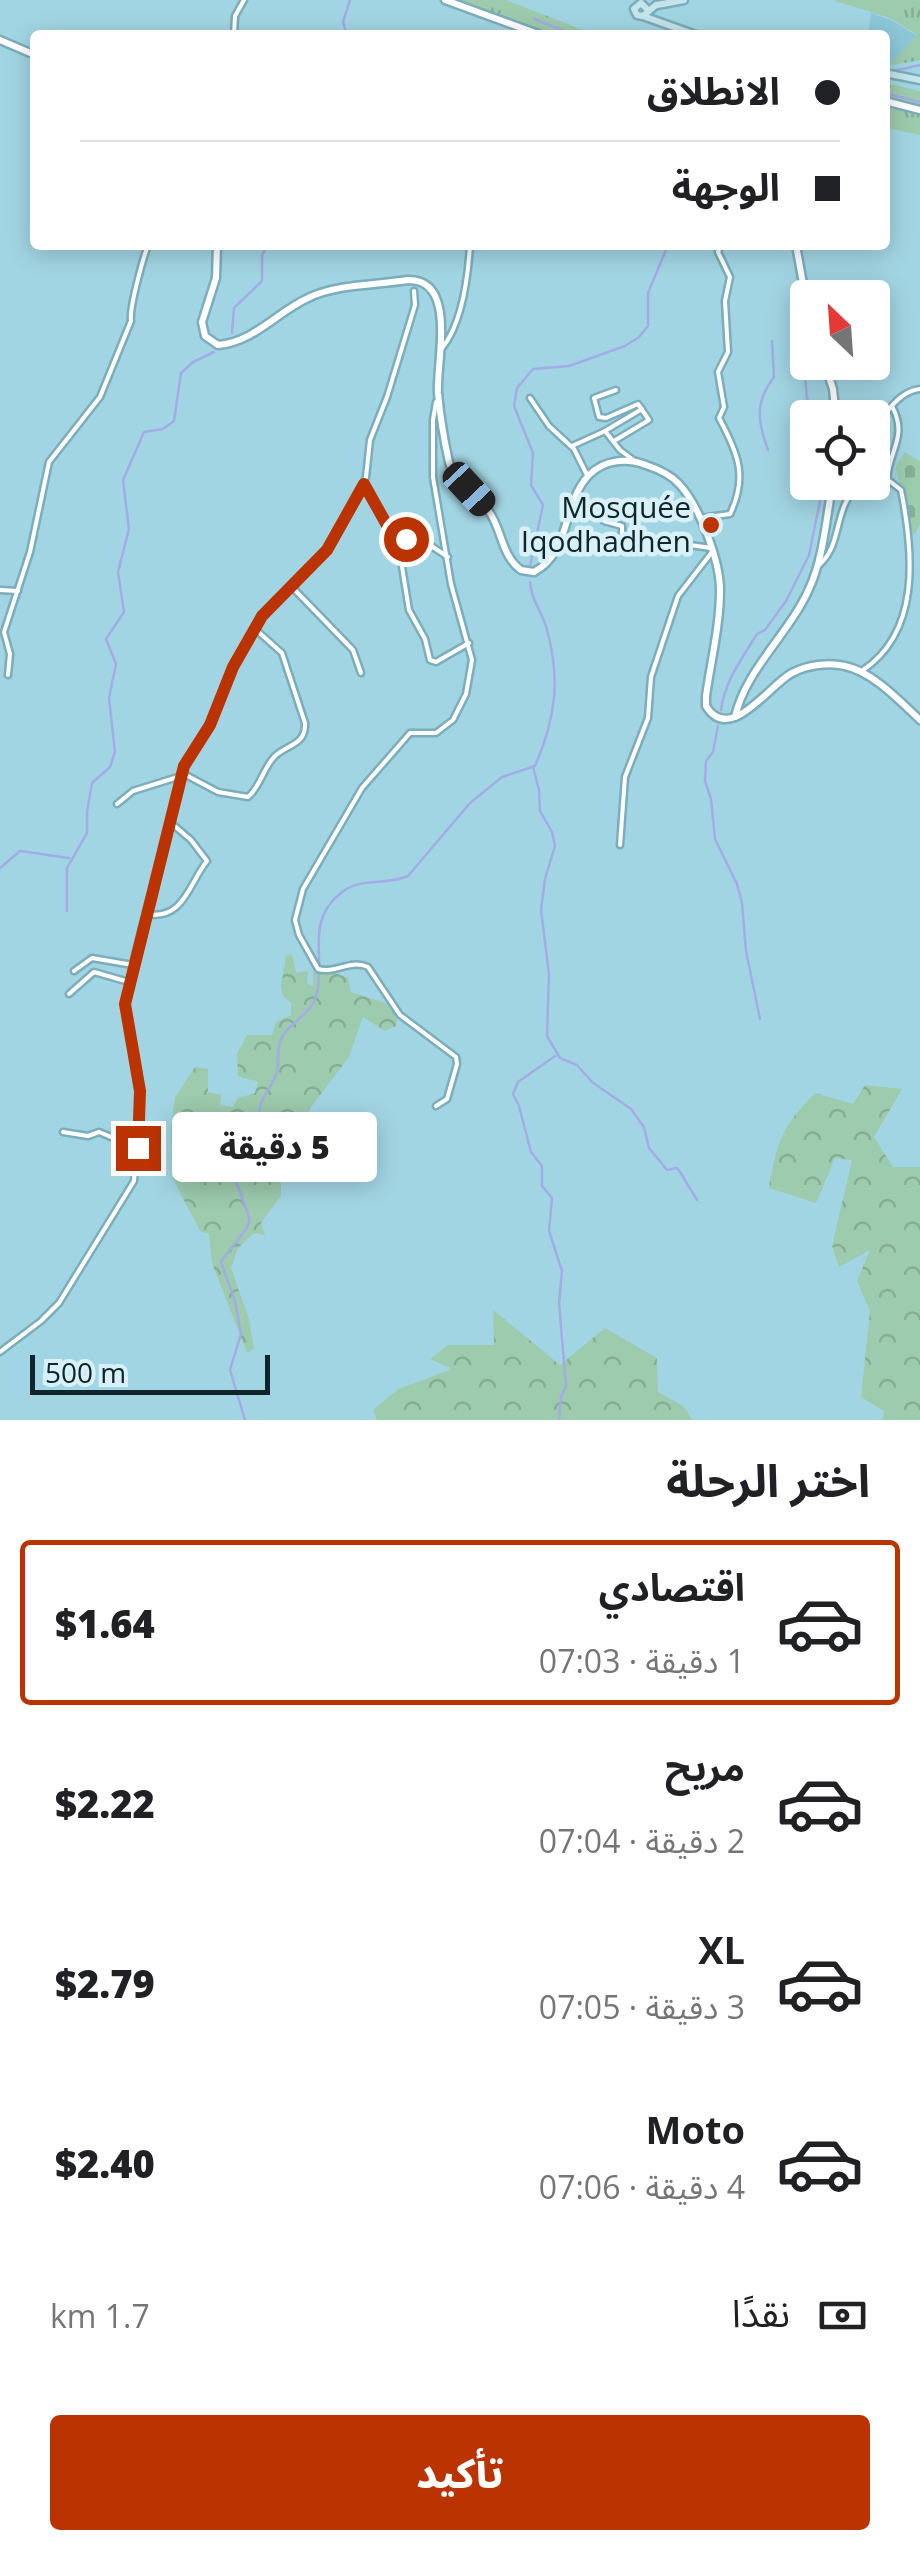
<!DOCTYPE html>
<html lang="ar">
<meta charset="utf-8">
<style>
:root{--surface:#fff;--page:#f6f6f6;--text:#202124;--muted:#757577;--line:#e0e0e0;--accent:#b30}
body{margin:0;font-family:"Open Sans","Noto Sans Arabic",sans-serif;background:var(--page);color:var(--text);direction:rtl;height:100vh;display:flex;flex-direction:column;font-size:38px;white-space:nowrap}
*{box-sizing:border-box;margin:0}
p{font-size:32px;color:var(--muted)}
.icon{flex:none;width:55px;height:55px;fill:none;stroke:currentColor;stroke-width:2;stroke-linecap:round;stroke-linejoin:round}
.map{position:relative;height:1420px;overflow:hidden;direction:ltr}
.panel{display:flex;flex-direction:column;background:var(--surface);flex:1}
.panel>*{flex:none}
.guide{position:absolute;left:30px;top:30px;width:860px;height:220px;border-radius:10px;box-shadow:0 5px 25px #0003;direction:rtl;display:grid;align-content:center;height:220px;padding:0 50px;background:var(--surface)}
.needle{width:65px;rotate:335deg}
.tools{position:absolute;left:790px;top:280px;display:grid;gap:20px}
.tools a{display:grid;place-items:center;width:100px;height:100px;border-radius:10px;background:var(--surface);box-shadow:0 5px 25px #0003;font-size:50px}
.scale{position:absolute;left:30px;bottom:25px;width:240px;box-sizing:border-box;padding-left:10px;border:5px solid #10252a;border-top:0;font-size:28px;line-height:35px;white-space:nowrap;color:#10252a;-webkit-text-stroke:8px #d8f1f8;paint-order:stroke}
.end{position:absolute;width:45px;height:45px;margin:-22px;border:12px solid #b30;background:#fff;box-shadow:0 0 0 5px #fff}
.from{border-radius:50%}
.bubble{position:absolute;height:70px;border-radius:10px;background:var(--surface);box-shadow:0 5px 25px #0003;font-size:32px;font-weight:800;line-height:70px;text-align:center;direction:rtl}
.car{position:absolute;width:30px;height:60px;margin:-30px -15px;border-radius:12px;box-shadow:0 0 8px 2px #0007;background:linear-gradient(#222 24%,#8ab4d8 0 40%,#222 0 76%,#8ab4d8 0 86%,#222 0)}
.guide b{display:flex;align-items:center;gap:35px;height:95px;font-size:38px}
.guide b+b{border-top:2px solid var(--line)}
.guide i{width:25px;height:25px;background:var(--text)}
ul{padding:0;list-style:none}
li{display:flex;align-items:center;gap:30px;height:165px;margin:0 20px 15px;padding:0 30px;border:5px solid transparent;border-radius:10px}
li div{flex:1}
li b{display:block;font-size:38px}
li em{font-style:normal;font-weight:800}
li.current{border-color:var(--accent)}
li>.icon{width:90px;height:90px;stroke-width:1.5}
h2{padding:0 50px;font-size:45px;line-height:120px}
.pay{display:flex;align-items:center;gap:25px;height:110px;padding:0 50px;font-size:38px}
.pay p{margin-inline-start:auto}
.cta{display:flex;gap:20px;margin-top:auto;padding:20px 50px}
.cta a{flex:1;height:115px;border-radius:10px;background:var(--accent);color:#fff;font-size:40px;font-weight:800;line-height:115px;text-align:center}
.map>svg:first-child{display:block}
</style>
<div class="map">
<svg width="920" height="1420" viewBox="0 0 920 1420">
<defs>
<pattern id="grass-tufts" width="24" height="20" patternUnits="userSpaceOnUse" patternTransform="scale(2.5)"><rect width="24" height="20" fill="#9dcbad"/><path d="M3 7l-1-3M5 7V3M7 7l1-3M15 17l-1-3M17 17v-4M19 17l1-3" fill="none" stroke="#86ae95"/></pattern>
<pattern id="forest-crowns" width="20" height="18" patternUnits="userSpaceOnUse" patternTransform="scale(2.5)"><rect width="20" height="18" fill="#9dcbad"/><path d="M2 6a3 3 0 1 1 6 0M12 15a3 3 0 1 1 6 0" fill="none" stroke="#86ae95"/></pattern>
<pattern id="cemetery-stones" width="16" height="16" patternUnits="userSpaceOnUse" patternTransform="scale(2.5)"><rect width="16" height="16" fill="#9dcbad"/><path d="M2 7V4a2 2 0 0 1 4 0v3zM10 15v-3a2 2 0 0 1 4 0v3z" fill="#86ae95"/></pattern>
</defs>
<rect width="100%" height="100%" fill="#a2d5e3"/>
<polygon fill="#8dc8d9" points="871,13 891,20 919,37 890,67 885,66 885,35 868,35"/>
<g fill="url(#grass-tufts)">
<polygon points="460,0 506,0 596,35 626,35 552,35"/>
<polygon points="832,0 920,0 920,60 889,66 917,35 890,18"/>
<polygon points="885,83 920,91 920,135 887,128 885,131"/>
</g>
<g fill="url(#forest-crowns)">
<polygon points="292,954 296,973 308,971 307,983 313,986 313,973 328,970 348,978 351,992 385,1003 398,1014 396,1026 385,1031 363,1017 349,1057 311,1107 288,1152 281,1170 281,1196 261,1223 265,1235 254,1233 238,1248 231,1268 249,1319 254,1349 247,1353 212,1263 209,1234 200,1231 173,1179 171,1127 175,1097 195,1067 208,1069 208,1092 221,1095 220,1105 233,1107 238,1098 255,1093 258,1082 238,1076 237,1054 247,1035 272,1035 276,1022 291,1015 291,1003 283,996 281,986 286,956"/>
<path d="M865 1085 902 1089 874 1137 893 1167H920V1420H882L884 1411 861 1397 870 1311 857 1281 870 1250 839 1267 832 1246 852 1160 835 1158 816 1203 769 1188C776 1143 783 1125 815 1093L853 1104Z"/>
<polygon points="493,1310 560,1365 605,1328 657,1358 658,1392 683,1406 693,1420 377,1420 373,1410 399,1389 452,1369 430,1359 448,1345 494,1345"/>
</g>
<path fill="url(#cemetery-stones)" d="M905 452 920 461V524L915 534 912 533C910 522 895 471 896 467 897 464 904 454 905 452Z"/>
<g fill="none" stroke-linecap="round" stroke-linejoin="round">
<g stroke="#a2ace6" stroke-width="2.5">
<polyline points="534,19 574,35"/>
<polyline points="347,35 343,22 350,0"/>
<polyline points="894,71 920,65"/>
<polyline points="885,93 920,102"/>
<polyline points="885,139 887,132"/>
<polyline points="232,333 234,308 262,281 262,255 268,245"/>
<path d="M801 353C808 375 803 397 812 418"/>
<path d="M768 450C757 420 755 402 774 377L772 341"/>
<polyline points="530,566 543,505 531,485 533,453 514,406 517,388 533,369 569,366 625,346 639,337 648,326 648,293 668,245"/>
<path d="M721 710C725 680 742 659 757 634L765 630 786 601 809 555 824 482"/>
<polyline points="718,726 713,752 706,761 705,781 711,799 715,839 737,884 742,903 746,951 760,1019"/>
<polyline points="533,767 539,790 540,811 552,832 555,846 545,879 541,910 549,974 547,1036 560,1058 577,1065 592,1082 631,1109 644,1127 649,1148 667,1170 677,1168 680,1172 697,1200"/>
<polyline points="0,868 20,851 69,858"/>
<polyline points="67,911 67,868 87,833 87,812 92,783 110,767 115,752 109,698 116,664 106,639 124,612 118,572 129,529 123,480 144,432 163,429 174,421 181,373 193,362 214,352"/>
<polyline points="555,1056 518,1082 513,1094 519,1106 531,1152 542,1166 542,1186 552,1198 549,1231 562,1271 559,1303 566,1386 561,1397 559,1420"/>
<path d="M245 1420 230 1370 241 1334 235 1301 221 1262C226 1253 247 1231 249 1223 252 1214 229 1174 230 1153 236 1148 243 1149 249 1143 261 1133 257 1120 260 1107 263 1094 274 1084 277 1072 280 1058 275 1047 284 1034 295 1018 311 1015 317 993 326 956 304 922 342 892 361 877 387 886 408 876L470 803 502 777 535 766C556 718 561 678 546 626 541 611 531 599 530 582"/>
</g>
<g stroke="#7badba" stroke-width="9">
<g id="minor">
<polyline points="234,35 235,16 244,0"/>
<path d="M443 347C463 321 468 277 470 245"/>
<polyline points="530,398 549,426 574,449 588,477"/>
<polyline points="605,431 642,409"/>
<polyline points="614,441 649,420 638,404 606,418 599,417 594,398 616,390"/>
<path d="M872 442C877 421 898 391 920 389"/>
<polyline points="572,446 605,431 620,450 636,462"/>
<polyline points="872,474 887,479"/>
<polyline points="365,486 399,548 409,610 425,639 430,660 436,662 469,643"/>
<path d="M700 518 730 514C748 477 738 453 719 418L724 407 718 372 728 352 725 301 730 277 718 252 721 245"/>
<polyline points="604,521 622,526 622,534 626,536 711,548"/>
<polyline points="397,543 416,536 448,557"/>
<path d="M819 565C844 543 831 512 860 482"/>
<polyline points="291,586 353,650 361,673"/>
<polyline points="0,590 18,591"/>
<path d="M863 670C920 632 914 555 901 490L887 479C890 449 907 437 893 408"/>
<path d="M8 675 10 654 4 632 30 552 49 462 100 397 131 321C129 308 143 259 148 245"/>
<path d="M184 774 218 792 248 797C261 786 263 768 275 756 288 744 306 745 305 723L282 653 254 628"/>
<polyline points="117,804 133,791 181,776"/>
<polyline points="620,845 625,777 648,718 651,677 678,596 712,552"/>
<path d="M146 914C184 921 189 883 207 861L191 840 170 822"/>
<polyline points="74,971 92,958 133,965"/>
<polyline points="69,994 94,972 129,982"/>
<path d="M436 1106 447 1099 457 1064 456 1057 400 1015 368 967C350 959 335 974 318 969L299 935 295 920 303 889 362 788 410 733H436L453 720 466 694 472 660 451 584 433 477V420L436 402"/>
<polyline points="63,1132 88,1136 99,1132 138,1148"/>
<polyline points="0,1352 41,1321 59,1303 134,1181 140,1091 125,1004 136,951 184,766 210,725 233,667 262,616 322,556 357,499 366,477 370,440 387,397 415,305 414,291"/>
</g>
</g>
<g stroke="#7badba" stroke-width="11">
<g id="tertiary">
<polyline points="445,0 541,35"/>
<polyline points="0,40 35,55"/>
<polyline points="885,101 920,110"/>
<path d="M217 245 216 278 202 322 205 336 218 345C254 342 277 312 308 298 336 284 377 285 408 280 458 279 436 362 438 393 440 415 444 440 449 462 454 481 476 495 488 510 502 528 501 556 521 570L534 572C571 553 562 503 589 475 605 459 627 458 646 465 658 469 671 475 679 484 699 505 720 561 720 590 720 625 711 661 706 696V706C730 745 769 685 792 673 807 665 829 662 845 666 873 672 900 701 920 720"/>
<polyline points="796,245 808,311"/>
<polyline points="824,362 833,389 836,418"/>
<path d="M735 717C746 669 789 634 809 589 824 557 826 517 833 482"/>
</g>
</g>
<g stroke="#7badba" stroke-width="11">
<g id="secondary">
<polyline points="657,5 684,0"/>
<polyline points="648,10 641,3 634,9 637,15 643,16 656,5"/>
<polyline points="643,16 696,35"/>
<polyline points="885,73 920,80"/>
</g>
</g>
<use href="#minor" stroke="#fff" stroke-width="4"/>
<use href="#tertiary" stroke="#fff" stroke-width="6"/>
<use href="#secondary" stroke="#c5e4eb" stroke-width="6"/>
</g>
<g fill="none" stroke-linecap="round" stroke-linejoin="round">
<polyline stroke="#b30" stroke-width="12" points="138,1148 140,1091 125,1004 184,766 210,725 233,667 262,616 327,550 364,484 397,543 406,539"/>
</g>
<circle fill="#b30" stroke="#d8f1f8" stroke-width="4" cx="711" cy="525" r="10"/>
<g text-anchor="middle" stroke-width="9" stroke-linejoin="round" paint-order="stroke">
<g font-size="30" fill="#10252a" stroke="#d8f1f8" text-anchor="end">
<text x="691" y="518">Mosquée<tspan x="691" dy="34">Iqodhadhen</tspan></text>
</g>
</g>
</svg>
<div class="tools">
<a><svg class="needle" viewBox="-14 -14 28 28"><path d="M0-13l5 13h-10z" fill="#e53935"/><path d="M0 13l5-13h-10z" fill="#757577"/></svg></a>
<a><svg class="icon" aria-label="locate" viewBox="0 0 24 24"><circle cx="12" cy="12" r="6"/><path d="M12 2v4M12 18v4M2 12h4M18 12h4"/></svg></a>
</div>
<div class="scale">500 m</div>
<i class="end from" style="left:406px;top:539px"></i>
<i class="end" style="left:138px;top:1148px"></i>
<div class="bubble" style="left:172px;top:1112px;width:205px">5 دقيقة</div>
<i class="car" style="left:469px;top:489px;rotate:137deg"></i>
<div class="guide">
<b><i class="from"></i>الانطلاق</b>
<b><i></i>الوجهة</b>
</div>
</div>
<section class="panel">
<h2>اختر الرحلة</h2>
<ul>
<li class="current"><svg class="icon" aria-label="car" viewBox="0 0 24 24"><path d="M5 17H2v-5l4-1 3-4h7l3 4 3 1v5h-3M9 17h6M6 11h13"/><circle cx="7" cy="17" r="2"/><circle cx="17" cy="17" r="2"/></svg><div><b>اقتصادي</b><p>1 دقيقة · 07:03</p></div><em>$1.64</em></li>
<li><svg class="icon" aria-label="car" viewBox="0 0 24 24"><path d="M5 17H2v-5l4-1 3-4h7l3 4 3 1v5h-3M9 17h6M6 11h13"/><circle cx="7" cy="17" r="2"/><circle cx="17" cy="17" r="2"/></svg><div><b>مريح</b><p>2 دقيقة · 07:04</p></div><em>$2.22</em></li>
<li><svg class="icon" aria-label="car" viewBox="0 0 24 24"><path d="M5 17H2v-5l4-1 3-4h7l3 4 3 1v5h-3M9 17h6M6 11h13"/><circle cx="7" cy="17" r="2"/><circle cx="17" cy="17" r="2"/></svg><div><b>XL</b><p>3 دقيقة · 07:05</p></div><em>$2.79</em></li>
<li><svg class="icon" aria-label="car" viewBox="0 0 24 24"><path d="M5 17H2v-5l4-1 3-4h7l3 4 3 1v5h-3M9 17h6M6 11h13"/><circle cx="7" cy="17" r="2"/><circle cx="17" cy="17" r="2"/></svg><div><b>Moto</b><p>4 دقيقة · 07:06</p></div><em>$2.40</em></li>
</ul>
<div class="pay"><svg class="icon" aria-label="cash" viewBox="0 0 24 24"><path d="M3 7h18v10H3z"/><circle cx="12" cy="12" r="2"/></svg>نقدًا<p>1.7 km</p></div>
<div class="cta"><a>تأكيد</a></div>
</section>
